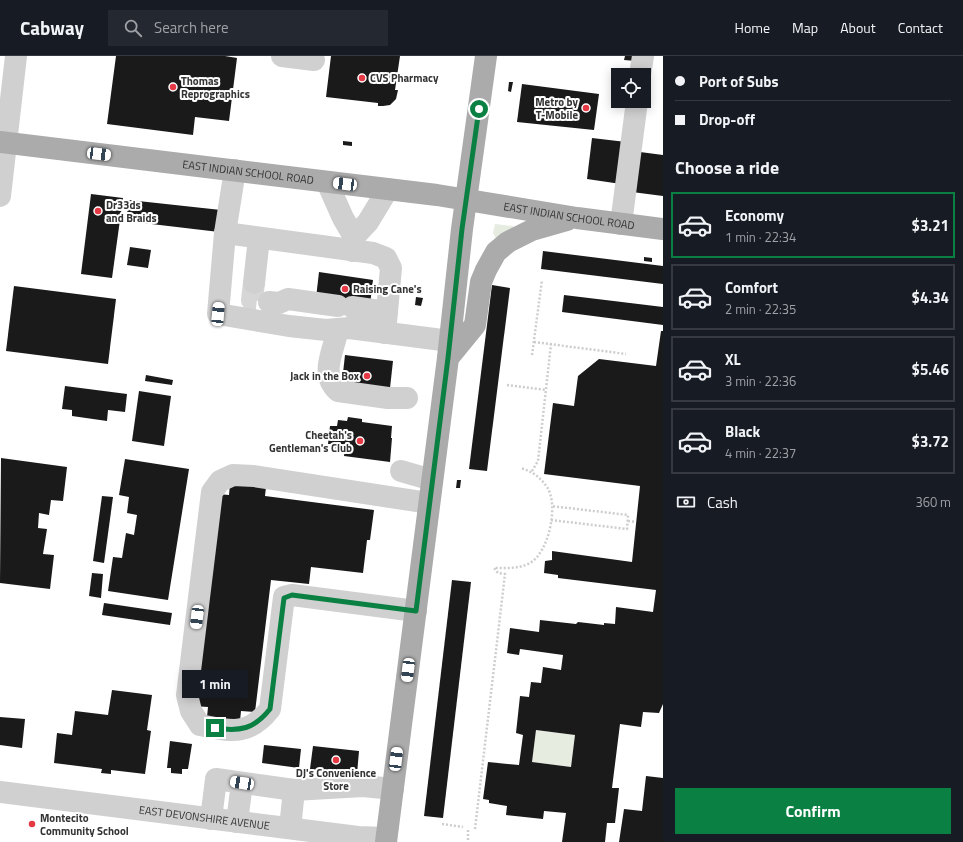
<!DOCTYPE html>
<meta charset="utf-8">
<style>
:root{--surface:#171b24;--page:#242831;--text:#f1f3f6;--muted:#9ea1a6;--line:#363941;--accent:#0b8043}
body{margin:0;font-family:"Titillium Web",sans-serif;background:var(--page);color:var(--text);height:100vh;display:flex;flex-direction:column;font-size:15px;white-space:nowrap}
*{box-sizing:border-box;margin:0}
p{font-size:13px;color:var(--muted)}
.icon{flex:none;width:22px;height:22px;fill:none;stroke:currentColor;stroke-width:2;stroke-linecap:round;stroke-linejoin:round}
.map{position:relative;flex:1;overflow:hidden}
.panel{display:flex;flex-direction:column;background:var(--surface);width:300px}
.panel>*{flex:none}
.banner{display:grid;align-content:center;height:88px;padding:0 12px;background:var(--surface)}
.fabs{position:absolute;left:611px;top:12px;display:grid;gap:8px}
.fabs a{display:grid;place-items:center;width:40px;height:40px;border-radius:0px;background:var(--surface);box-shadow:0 2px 10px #0003;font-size:20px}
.end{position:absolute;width:18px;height:18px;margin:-9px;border:5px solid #0b8043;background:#fff;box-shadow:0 0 0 2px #fff}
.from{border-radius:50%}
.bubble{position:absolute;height:28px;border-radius:0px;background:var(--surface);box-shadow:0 2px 10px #0003;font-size:13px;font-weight:700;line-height:28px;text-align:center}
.car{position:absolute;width:12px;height:24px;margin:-12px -6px;border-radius:5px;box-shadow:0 0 3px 1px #0007;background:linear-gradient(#fff 24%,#345 0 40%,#fff 0 76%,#345 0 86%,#fff 0)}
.banner b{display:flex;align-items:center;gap:14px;height:38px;font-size:15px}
.banner b+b{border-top:1px solid var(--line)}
.banner i{width:10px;height:10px;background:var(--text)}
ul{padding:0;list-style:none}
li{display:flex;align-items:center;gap:12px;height:66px;margin:0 8px 6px;padding:0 4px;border:2px solid var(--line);border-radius:0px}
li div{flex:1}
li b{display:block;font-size:15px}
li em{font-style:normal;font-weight:700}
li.selected{border-color:var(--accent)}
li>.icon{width:36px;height:36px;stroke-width:1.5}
h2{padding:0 12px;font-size:18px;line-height:48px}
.pay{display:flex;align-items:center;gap:10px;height:44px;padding:0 12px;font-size:15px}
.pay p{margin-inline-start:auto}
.primary-button{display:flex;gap:8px;margin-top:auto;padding:8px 12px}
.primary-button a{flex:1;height:46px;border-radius:0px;background:var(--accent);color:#fff;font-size:16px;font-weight:700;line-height:46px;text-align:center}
header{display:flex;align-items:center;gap:24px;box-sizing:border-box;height:56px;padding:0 20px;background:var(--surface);border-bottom:1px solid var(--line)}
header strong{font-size:19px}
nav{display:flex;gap:22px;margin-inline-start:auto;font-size:14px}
.search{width:280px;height:36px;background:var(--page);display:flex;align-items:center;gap:10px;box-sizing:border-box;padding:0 14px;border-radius:0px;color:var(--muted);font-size:15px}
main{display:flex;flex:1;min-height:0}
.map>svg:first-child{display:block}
</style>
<header>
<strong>Cabway</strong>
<div class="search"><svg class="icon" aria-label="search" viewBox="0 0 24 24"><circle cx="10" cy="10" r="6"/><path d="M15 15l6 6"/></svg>Search here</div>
<nav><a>Home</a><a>Map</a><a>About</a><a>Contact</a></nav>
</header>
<main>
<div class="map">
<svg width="663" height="786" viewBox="0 0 663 786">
<rect width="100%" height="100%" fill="#fff"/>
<g fill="#e6ecdf">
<polygon points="495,168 513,170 514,172 497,184 493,177"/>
<polygon points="536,674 575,679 571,711 532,706"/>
</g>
<g fill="#1a1a1a" fill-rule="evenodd">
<polygon points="116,0 225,0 237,2 229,65 195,61 193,79 107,68"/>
<polygon points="331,0 400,0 395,34 398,34 396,43 390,49 383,50 378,50 378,47 326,41"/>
<polygon points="625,0 636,0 636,5 624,4"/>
<polygon points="509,26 513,26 511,36 508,35"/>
<polygon points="522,28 599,38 594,74 517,66"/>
<polygon points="592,82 626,86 621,128 587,123"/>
<polygon points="343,85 352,86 352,90 343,89"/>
<polygon points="640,96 663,99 663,140 632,136"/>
<polygon points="91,138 123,142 112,222 81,218"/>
<polygon points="129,144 221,154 219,176 126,165"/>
<polygon points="130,191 151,194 148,212 127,209"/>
<polygon points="543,195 663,210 663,228 541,213"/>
<polygon points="644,201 652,202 652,206 644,205"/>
<polygon points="319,216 373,224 370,249 316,242"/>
<polygon points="492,229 510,232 487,415 469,413"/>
<polygon points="14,230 116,243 108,308 6,295"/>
<polygon points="564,239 663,251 663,269 562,256"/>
<polygon points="416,241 423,242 421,250 415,249"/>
<path d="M661 275H663V648L659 657 643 656 641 671 620 668 612 732H619L615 767H607L605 786H562L566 757 544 755 543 763 506 759 507 750 489 747V744L483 743 488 706 519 709 523 679 516 677 520 640 529 641 531 626 541 627 543 611 561 614 563 599 520 593 519 599 507 597 510 572 539 576 540 564 576 568 578 566 604 569V567L615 568 616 551 653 556 656 534 558 522V519L544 517 545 505 552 504V495L632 506 640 430 544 418 553 347 574 350 578 320 599 303 656 310ZM536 674 575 679 571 711 532 706Z"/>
<polygon points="345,299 393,305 389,341 341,335"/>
<polygon points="146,319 173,324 172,329 145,325"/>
<polygon points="65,330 127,338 125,356 108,354 107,365 72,360 72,354 62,353"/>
<polygon points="139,335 171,340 164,390 132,385"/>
<polygon points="348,361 362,363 362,366 392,370 391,382 392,382 390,406 344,400 345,392 337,391 336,393 334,392 334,388 328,388 330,370 337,370 338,364 347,365"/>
<polygon points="1,402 67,411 63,445 51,444 49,459 39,457 38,472 47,473 43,498 54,499 50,533 0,527"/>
<polygon points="125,403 189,413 168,544 108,535 113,501 122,502 126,477 134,479 137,459 127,457 129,441 119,439"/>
<polygon points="457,424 461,424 460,432 456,432"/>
<polygon points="230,427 266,431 265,440 374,454 370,484 367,484 363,517 311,511 309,528 271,524 255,656 241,655 240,665 207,661 208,651 193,650 218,438 229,439"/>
<polygon points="102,440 113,441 104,507 93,505"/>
<polygon points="92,517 103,518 101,542 89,540"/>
<polygon points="452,524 471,526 443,762 424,760"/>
<polygon points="104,547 172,557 170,569 102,559"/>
<polygon points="112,634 152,639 147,674 151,675 145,718 111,714 111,718 101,717 102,713 54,707 57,677 72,679 75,655 108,659"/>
<polygon points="0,661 25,663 22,692 0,689"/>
<polygon points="170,685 192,688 188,713 182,713 182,718 171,717 171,712 167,712"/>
<polygon points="264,689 301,693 299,712 262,707"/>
<polygon points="313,690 359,695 357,718 310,713"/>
<polygon points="646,720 663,722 663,786 619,786 624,753 642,755"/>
</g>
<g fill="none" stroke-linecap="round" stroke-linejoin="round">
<polyline stroke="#d6d6d6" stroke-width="22" stroke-dasharray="22 11" stroke-linecap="butt" points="254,227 252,244 269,246"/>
<g stroke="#cdcdcd" stroke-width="2.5" stroke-dasharray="2 2" stroke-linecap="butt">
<polyline points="534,286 626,298"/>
<polyline points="532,299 542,224"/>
<polyline points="507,329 546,334"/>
<polyline points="532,415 538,405 551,288"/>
<polyline points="551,464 627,473 628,459 551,450"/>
<polyline points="628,465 636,466"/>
<polyline points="442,768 463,771"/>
<path d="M475 773 505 518 498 517 494 512C506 512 519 513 530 507 549 496 559 449 547 431 540 421 532 415 520 412"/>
<polyline points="468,774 468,786"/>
</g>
<g stroke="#d0d0d0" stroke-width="22">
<polyline points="282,0 314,4"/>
<polyline points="640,19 643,0"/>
<polyline points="235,114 225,177 218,258 289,270 326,274 349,272 450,285"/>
<polyline points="327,126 343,162 354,181"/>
<polyline points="0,140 16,0"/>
<polyline points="621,168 637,45"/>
<polyline points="225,177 373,197 386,202 391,212 385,277"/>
<polyline points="353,195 354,181 368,166 388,133"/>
<polyline points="254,227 259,182"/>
<polyline points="269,246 279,247 288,243 338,250"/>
<polyline points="352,251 387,256"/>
<path d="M338 273C334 294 319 318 338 335L388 342H407"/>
<polyline points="401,415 432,424"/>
<path d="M416 555 292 539 284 541 270 653C248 681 230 675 200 669L191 655 187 639 212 436 220 425 233 419 254 420 429 447"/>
<path id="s1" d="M0 736 358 781 386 782"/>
<polyline points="211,763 216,723 294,734 363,730 393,733"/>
<polyline points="237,766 242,727"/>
<polyline points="290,772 294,734"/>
</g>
<g stroke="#ababab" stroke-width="22">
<path id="s2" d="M0 86 437 139 577 162 663 173"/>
<polyline points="448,302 475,269 481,226 486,214 496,196 508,186 532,174 567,164"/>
<polyline points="386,786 448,302 462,173 486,0"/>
</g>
</g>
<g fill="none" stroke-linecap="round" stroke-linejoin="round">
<path stroke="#0b8043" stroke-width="5" d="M215 672C240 676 254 673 270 653L284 542 292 539 416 555 448 302 462 173 479 53"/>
</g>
<g fill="#e63946" stroke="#fff" stroke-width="1.5">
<circle cx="362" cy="22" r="4"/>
<circle cx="173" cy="31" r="4"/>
<circle cx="586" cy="52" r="4"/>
<circle cx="98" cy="155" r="4"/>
<circle cx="345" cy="233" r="4"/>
<circle cx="367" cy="320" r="4"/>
<circle cx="360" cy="385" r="4"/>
<circle cx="336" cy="704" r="4"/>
<circle cx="32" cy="768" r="4"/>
</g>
<g text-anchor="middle" stroke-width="4" stroke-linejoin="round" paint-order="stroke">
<g font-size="11" font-weight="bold" fill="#333" stroke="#fff" text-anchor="start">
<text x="370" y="26">CVS Pharmacy</text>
<text x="181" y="29">Thomas<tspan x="181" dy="13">Reprographics</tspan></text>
<text x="578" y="50" text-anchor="end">Metro by<tspan x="578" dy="13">T-Mobile</tspan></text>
<text x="106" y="153">Dr33ds<tspan x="106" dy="13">and Braids</tspan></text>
<text x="353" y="237">Raising Cane's</text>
<text x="359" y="324" text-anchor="end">Jack in the Box</text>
<text x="352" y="383" text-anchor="end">Cheetah's<tspan x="352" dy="13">Gentleman's Club</tspan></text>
<text x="336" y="721" text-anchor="middle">DJ's Convenience<tspan x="336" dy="13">Store</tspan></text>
<text x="40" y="766">Montecito<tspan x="40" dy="13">Community School</tspan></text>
</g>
<g font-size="11" fill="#333" stroke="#fff">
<text dy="4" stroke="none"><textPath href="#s2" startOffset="250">EAST INDIAN SCHOOL ROAD</textPath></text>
<text dy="4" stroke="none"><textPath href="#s2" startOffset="574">EAST INDIAN SCHOOL ROAD</textPath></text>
<text dy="4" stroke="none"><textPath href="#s1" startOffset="206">EAST DEVONSHIRE AVENUE</textPath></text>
</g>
</g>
</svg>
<div class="fabs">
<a><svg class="icon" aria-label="locate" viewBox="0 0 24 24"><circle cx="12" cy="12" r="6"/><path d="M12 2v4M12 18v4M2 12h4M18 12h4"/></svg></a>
</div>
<i class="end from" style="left:479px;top:53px"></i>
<i class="end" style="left:215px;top:672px"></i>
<div class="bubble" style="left:182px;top:614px;width:66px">1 min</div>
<i class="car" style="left:99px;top:98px;rotate:97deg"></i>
<i class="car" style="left:345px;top:128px;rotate:277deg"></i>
<i class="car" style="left:218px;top:258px;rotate:5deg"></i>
<i class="car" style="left:197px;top:561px;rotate:187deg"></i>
<i class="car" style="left:408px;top:614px;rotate:187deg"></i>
<i class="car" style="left:396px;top:703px;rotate:7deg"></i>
<i class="car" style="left:242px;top:727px;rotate:279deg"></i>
</div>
<section class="panel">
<div class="banner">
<b><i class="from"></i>Port of Subs</b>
<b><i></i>Drop-off</b>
</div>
<h2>Choose a ride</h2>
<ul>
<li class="selected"><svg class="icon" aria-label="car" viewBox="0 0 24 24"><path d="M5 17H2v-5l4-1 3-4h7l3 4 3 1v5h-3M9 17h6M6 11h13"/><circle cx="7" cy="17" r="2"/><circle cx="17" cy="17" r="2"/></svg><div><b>Economy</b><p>1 min · 22:34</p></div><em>$3.21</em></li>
<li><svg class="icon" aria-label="car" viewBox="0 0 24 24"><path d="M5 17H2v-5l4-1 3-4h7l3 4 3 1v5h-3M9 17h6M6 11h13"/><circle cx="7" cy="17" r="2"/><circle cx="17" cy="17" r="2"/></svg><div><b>Comfort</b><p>2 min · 22:35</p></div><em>$4.34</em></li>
<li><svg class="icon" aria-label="car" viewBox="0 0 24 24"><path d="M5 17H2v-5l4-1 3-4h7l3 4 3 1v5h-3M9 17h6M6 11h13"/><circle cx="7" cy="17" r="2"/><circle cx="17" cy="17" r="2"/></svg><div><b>XL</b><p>3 min · 22:36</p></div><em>$5.46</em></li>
<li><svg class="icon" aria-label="car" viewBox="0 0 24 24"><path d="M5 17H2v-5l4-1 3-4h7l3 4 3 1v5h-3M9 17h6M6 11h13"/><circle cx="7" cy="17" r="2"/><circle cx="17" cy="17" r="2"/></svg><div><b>Black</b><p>4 min · 22:37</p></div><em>$3.72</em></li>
</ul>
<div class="pay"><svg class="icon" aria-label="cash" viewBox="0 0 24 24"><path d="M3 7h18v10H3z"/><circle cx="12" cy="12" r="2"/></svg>Cash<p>360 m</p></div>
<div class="primary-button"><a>Confirm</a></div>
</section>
</main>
